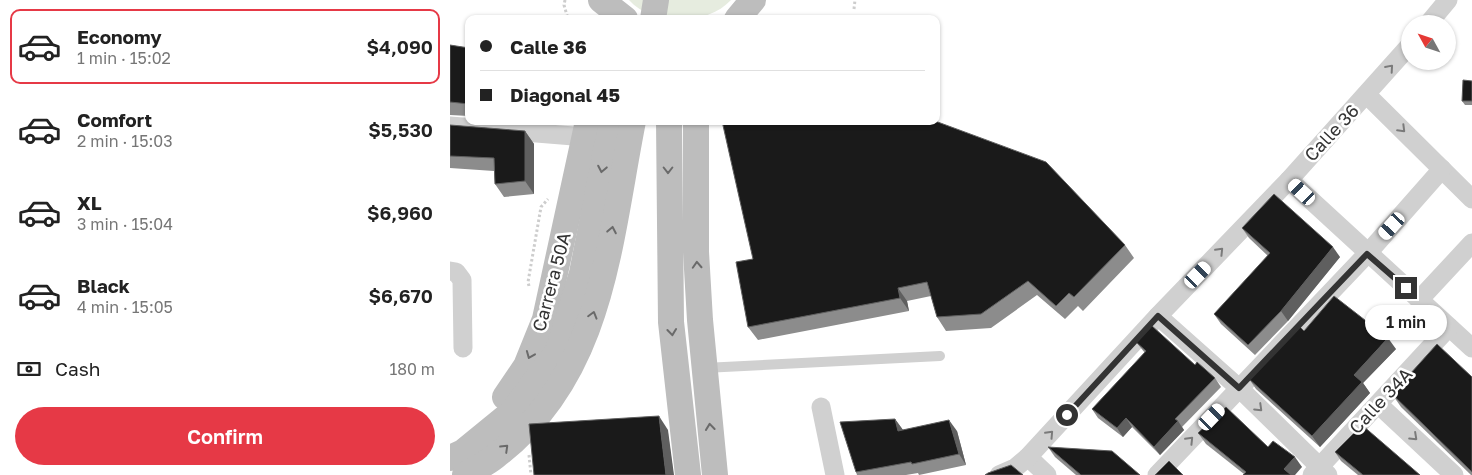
<!DOCTYPE html>
<meta charset="utf-8">
<style>
:root{--surface:#fff;--page:#f6f6f6;--text:#222;--muted:#767676;--line:#e0e0e0;--accent:#e63946}
body{margin:0;font-family:"Golos Text",sans-serif;background:var(--page);color:var(--text);height:100vh;display:flex;flex-direction:column;font-size:19px;white-space:nowrap}
*{box-sizing:border-box;margin:0}
p{font-size:16px;color:var(--muted)}
.icon{flex:none;width:28px;height:28px;fill:none;stroke:currentColor;stroke-width:2;stroke-linecap:round;stroke-linejoin:round}
.map{position:relative;flex:1;overflow:hidden}
.details{display:flex;flex-direction:column;background:var(--surface);width:450px}
.details>*{flex:none}
.hud{position:absolute;left:15px;top:15px;width:475px;height:110px;border-radius:10px;box-shadow:0 1px 4px #0004;display:grid;align-content:center;height:110px;padding:0 15px;background:var(--surface)}
.needle{width:32px;rotate:310deg}
.tools{position:absolute;left:951px;top:15px;display:grid;gap:10px}
.tools a{display:grid;place-items:center;width:55px;height:55px;border-radius:50%;background:var(--surface);box-shadow:0 1px 4px #0004;font-size:25px}
.end{position:absolute;width:22px;height:22px;margin:-11px;border:6px solid #333;background:#fff;box-shadow:0 0 0 2px #fff}
.from{border-radius:50%}
.bubble{position:absolute;height:35px;border-radius:18px;background:var(--surface);box-shadow:0 1px 4px #0004;font-size:16px;font-weight:600;line-height:35px;text-align:center}
.car{position:absolute;width:15px;height:30px;margin:-15px -8px;border-radius:6px;box-shadow:0 0 4px 1px #0007;background:linear-gradient(#fff 24%,#345 0 40%,#fff 0 76%,#345 0 86%,#fff 0)}
.hud b{display:flex;align-items:center;gap:18px;height:48px;font-size:19px}
.hud b+b{border-top:1px solid var(--line)}
.hud i{width:12px;height:12px;background:var(--text)}
ul{padding:9px 0 0;list-style:none}
li{display:flex;align-items:center;gap:15px;height:75px;margin:0 10px 8px;padding:0 5px;border:2px solid transparent;border-radius:10px}
li div{flex:1}
li b{display:block;font-size:19px}
li em{font-style:normal;font-weight:600}
li.current{border-color:var(--accent)}
li>.icon{width:45px;height:45px;stroke-width:1.5}
.pay{display:flex;align-items:center;gap:12px;height:55px;padding:0 15px;font-size:19px}
.pay p{margin-inline-start:auto}
.primary-button{display:flex;gap:10px;margin-top:auto;padding:10px 15px}
.primary-button a{flex:1;height:58px;border-radius:30px;background:var(--accent);color:#fff;font-size:20px;font-weight:600;line-height:58px;text-align:center}
main{display:flex;flex:1;min-height:0}
.map>svg:first-child{display:block}
</style>
<main>
<section class="details">
<ul>
<li class="current"><svg class="icon" aria-label="car" viewBox="0 0 24 24"><path d="M5 17H2v-5l4-1 3-4h7l3 4 3 1v5h-3M9 17h6M6 11h13"/><circle cx="7" cy="17" r="2"/><circle cx="17" cy="17" r="2"/></svg><div><b>Economy</b><p>1 min · 15:02</p></div><em>$4,090</em></li>
<li><svg class="icon" aria-label="car" viewBox="0 0 24 24"><path d="M5 17H2v-5l4-1 3-4h7l3 4 3 1v5h-3M9 17h6M6 11h13"/><circle cx="7" cy="17" r="2"/><circle cx="17" cy="17" r="2"/></svg><div><b>Comfort</b><p>2 min · 15:03</p></div><em>$5,530</em></li>
<li><svg class="icon" aria-label="car" viewBox="0 0 24 24"><path d="M5 17H2v-5l4-1 3-4h7l3 4 3 1v5h-3M9 17h6M6 11h13"/><circle cx="7" cy="17" r="2"/><circle cx="17" cy="17" r="2"/></svg><div><b>XL</b><p>3 min · 15:04</p></div><em>$6,960</em></li>
<li><svg class="icon" aria-label="car" viewBox="0 0 24 24"><path d="M5 17H2v-5l4-1 3-4h7l3 4 3 1v5h-3M9 17h6M6 11h13"/><circle cx="7" cy="17" r="2"/><circle cx="17" cy="17" r="2"/></svg><div><b>Black</b><p>4 min · 15:05</p></div><em>$6,670</em></li>
</ul>
<div class="pay"><svg class="icon" aria-label="cash" viewBox="0 0 24 24"><path d="M3 7h18v10H3z"/><circle cx="12" cy="12" r="2"/></svg>Cash<p>180 m</p></div>
<div class="primary-button"><a>Confirm</a></div>
</section>
<div class="map">
<svg width="1022" height="475" viewBox="0 0 1022 475">
<rect width="100%" height="100%" fill="#fff"/>
<path fill="#e6ecdf" d="M179 0H281C257 26 203 27 179 0Z"/>
<g fill="none" stroke-linecap="round" stroke-linejoin="round">
<g stroke="#cdcdcd" stroke-width="3" stroke-dasharray="2.5 2.5" stroke-linecap="butt">
<polyline points="115,0 114,5 118,19"/>
<polyline points="404,9 405,0"/>
<polyline points="79,286 78,282 91,207 98,199"/>
<polyline points="79,455 81,475"/>
</g>
<polyline stroke="#d0d0d0" stroke-width="10" points="254,368 490,356"/>
<g stroke="#d0d0d0" stroke-width="19">
<polyline points="978,24 998,0"/>
<polyline points="917,95 1022,199"/>
<polyline points="0,126 136,137"/>
<polyline points="839,180 1022,348"/>
<polyline points="0,271 6,272 12,280 13,348"/>
<polyline points="969,300 1022,243"/>
<polyline points="708,316 789,388 878,475"/>
<polyline points="928,404 1004,475"/>
<polyline points="371,407 385,475"/>
<polyline points="578,457 597,475"/>
<polyline points="549,475 565,468 578,457 708,316 839,180 960,45"/>
<polyline points="707,475 917,254 992,169"/>
<polyline points="862,475 999,327"/>
</g>
<g stroke="#bdbdbd" stroke-width="26">
<polyline points="151,0 175,19"/>
<polyline points="203,19 206,0"/>
<polyline points="287,19 303,0"/>
<polyline points="219,121 221,322 238,475"/>
<polyline points="246,121 246,252 250,320 265,475"/>
<polyline points="55,397 76,366 95,319 138,121"/>
<polyline points="0,458 13,452 62,412 108,351 132,273 162,121"/>
<path d="M15 475C25 469 38 463 47 455 153 374 159 242 183 121"/>
</g>
</g>
<g fill="#8c8c8c">
<polygon points="0,45 19,48 19,116 0,115"/>
<polygon points="1022,81 1022,105 1015,105 1012,101"/>
<polygon points="0,125 75,131 84,144 84,194 54,197 45,184 44,171 0,168"/>
<polygon points="792,228 890,257 838,321 805,355 771,324 764,314 818,256 799,238"/>
<polygon points="675,245 684,258 633,311 628,306 615,319 587,295 541,328 496,331 487,317 481,296 457,301 459,311 308,340 298,327 303,259"/>
<polygon points="854,331 946,349 913,383 920,393 870,447 806,389 799,379"/>
<polygon points="686,342 745,365 765,378 771,387 732,427 734,430 710,455 682,427 673,437 648,418 642,409 695,353"/>
<polygon points="1022,377 1022,475 1021,475 951,407 942,394"/>
<polygon points="445,419 453,430 507,431 516,465 469,475 468,473 456,475 407,475 406,472"/>
<polygon points="748,433 818,447 852,467 794,474 756,444"/>
<polygon points="598,447 690,475 626,475 605,457"/>
<polygon points="885,452 970,475 908,475 891,461"/>
</g>
<g fill="#5f5f5f">
<polygon points="75,131 84,144 84,194 75,181"/>
<polygon points="883,247 890,257 838,321 831,311"/>
<polygon points="448,288 457,301 459,311 450,298"/>
<polygon points="938,338 946,349 913,383 920,393 870,447 862,436 904,375"/>
<polygon points="209,416 218,430 224,475 216,475"/>
<polygon points="676,418 682,427 673,437 667,428"/>
<polygon points="445,419 453,430 448,431"/>
<polygon points="499,420 507,431 516,465 509,454"/>
<polygon points="728,421 734,430 710,455 704,447"/>
<polygon points="845,457 852,467 845,475 839,475 834,469"/>
</g>
<g fill="#1a1a1a" stroke="#5f5f5f">
<polygon points="0,45 19,48 19,104 0,102"/>
<polygon points="1013,80 1022,81 1022,101 1012,101"/>
<polygon points="272,121 485,121 596,162 675,245 624,297 619,293 606,306 578,281 531,314 487,317 477,282 448,288 450,298 298,327 286,262 303,259"/>
<polygon points="0,125 75,131 75,181 45,184 44,158 0,156"/>
<polygon points="824,194 883,247 831,311 798,345 764,314 820,253 792,228"/>
<polygon points="884,296 938,338 904,375 912,382 862,436 799,379 848,325 854,331"/>
<polygon points="701,325 745,365 747,362 765,378 725,419 728,421 704,447 676,418 667,428 642,409 696,351 686,342"/>
<polygon points="987,344 1022,377 1022,472 942,394"/>
<polygon points="776,407 818,447 823,441 845,457 834,469 841,475 793,475 796,472 748,433"/>
<polygon points="209,416 216,475 84,475 79,424"/>
<polygon points="445,419 448,431 499,420 509,454 462,464 461,462 406,472 390,422"/>
<polygon points="912,425 970,475 913,475 885,452"/>
<polygon points="598,447 662,451 690,475 631,475"/>
<polygon points="719,461 733,475 705,475"/>
<polygon points="561,465 573,475 535,475 538,473"/>
</g>
<defs><path id="oneway-chevron" d="M-2-3.5L2.5 0L-2 3.5" fill="none" stroke-width="1.6" stroke-linecap="round" stroke-linejoin="round" transform="scale(1.25)"/></defs>
<g stroke="#7a7a7a">
<use href="#oneway-chevron" transform="translate(940 68) rotate(-49)"/>
<use href="#oneway-chevron" transform="translate(952 129) rotate(45)"/>
<use href="#oneway-chevron" transform="translate(770 251) rotate(-46)"/>
<use href="#oneway-chevron" transform="translate(809 408) rotate(44)"/>
<use href="#oneway-chevron" transform="translate(600 434) rotate(-47)"/>
<use href="#oneway-chevron" transform="translate(964 437) rotate(43)"/>
<use href="#oneway-chevron" transform="translate(740 440) rotate(-46)"/>
</g>
<g stroke="#6a6a6a">
<use href="#oneway-chevron" transform="translate(152 169) rotate(101)"/>
<use href="#oneway-chevron" transform="translate(218 170) rotate(90)"/>
<use href="#oneway-chevron" transform="translate(162 230) rotate(-79)"/>
<use href="#oneway-chevron" transform="translate(247 265) rotate(-93)"/>
<use href="#oneway-chevron" transform="translate(143 315) rotate(-74)"/>
<use href="#oneway-chevron" transform="translate(222 332) rotate(84)"/>
<use href="#oneway-chevron" transform="translate(80 355) rotate(112)"/>
<use href="#oneway-chevron" transform="translate(260 427) rotate(-96)"/>
<use href="#oneway-chevron" transform="translate(55 448) rotate(-44)"/>
</g>
<g fill="none" stroke-linecap="round" stroke-linejoin="round">
<polyline stroke="#333" stroke-width="6" points="617,415 708,316 789,388 917,254 956,288"/>
</g>
<g text-anchor="middle" stroke-width="5" stroke-linejoin="round" paint-order="stroke">
<g font-size="18" fill="#333" stroke="#fff">
<text transform="translate(882 133) rotate(-47)" y="6">Calle 36</text>
<text transform="translate(102 282) rotate(-75)" y="6">Carrera 50A</text>
<text transform="translate(931 401) rotate(-47)" y="6">Calle 34A</text>
</g>
</g>
</svg>
<div class="tools">
<a><svg class="needle" viewBox="-14 -14 28 28"><path d="M0-13l5 13h-10z" fill="#e53935"/><path d="M0 13l5-13h-10z" fill="#767676"/></svg></a>
</div>
<i class="end from" style="left:617px;top:415px"></i>
<i class="end" style="left:956px;top:288px"></i>
<div class="bubble" style="left:915px;top:305px;width:82px">1 min</div>
<i class="car" style="left:852px;top:192px;rotate:313deg"></i>
<i class="car" style="left:942px;top:226px;rotate:222deg"></i>
<i class="car" style="left:748px;top:275px;rotate:44deg"></i>
<i class="car" style="left:762px;top:417px;rotate:44deg"></i>
<div class="hud">
<b><i class="from"></i>Calle 36</b>
<b><i></i>Diagonal 45</b>
</div>
</div>
</main>
